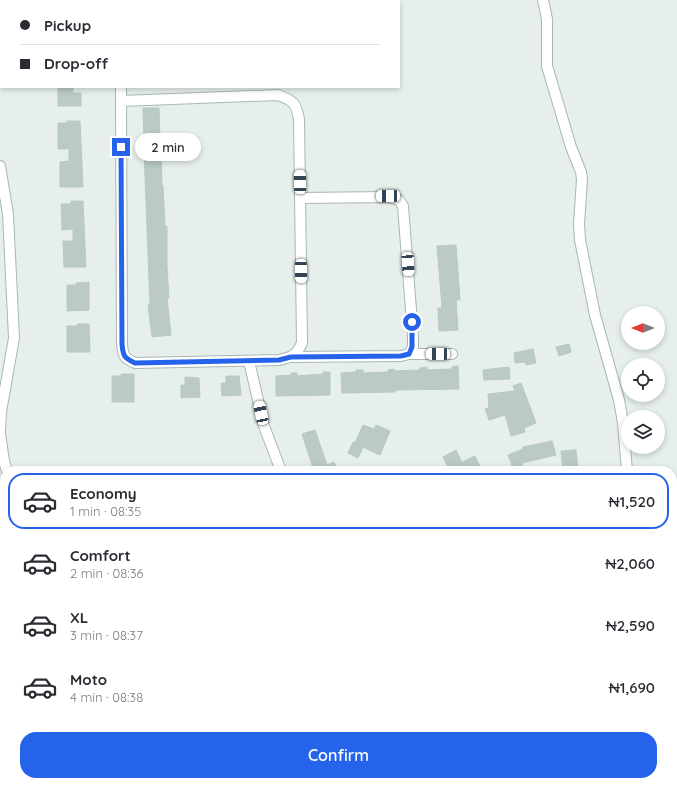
<!DOCTYPE html>
<meta charset="utf-8">
<style>
:root{--surface:#fff;--page:#f7f7f7;--text:#2b2b33;--muted:#7c7c81;--line:#e1e1e2;--accent:#2563eb}
body{margin:0;font-family:Quicksand,sans-serif;background:var(--page);color:var(--text);height:100vh;display:flex;flex-direction:column;font-size:15px;white-space:nowrap}
*{box-sizing:border-box;margin:0}
p{font-size:13px;color:var(--muted)}
.icon{flex:none;width:22px;height:22px;fill:none;stroke:currentColor;stroke-width:2;stroke-linecap:round;stroke-linejoin:round}
.map{position:relative;flex:1;overflow:hidden}
.drawer{position:absolute;left:0px;top:466px;width:677px;height:320px;display:flex;flex-direction:column;background:var(--surface);border-radius:16px 16px 0 0;box-shadow:0 2px 6px #0003}
.drawer>*{flex:none}
.hud{position:absolute;left:0px;top:0px;width:400px;height:88px;box-shadow:0 2px 6px #0003;display:grid;align-content:center;height:88px;padding:0 20px;background:var(--surface)}
.needle{width:26px;rotate:270deg}
.fabs{position:absolute;left:621px;top:306px;display:grid;gap:8px}
.fabs a{display:grid;place-items:center;width:44px;height:44px;border-radius:50%;background:var(--surface);box-shadow:0 2px 6px #0003;font-size:20px}
.end{position:absolute;width:18px;height:18px;margin:-9px;border:5px solid #2563eb;background:#fff;box-shadow:0 0 0 2px #fff}
.from{border-radius:50%}
.bubble{position:absolute;height:28px;border-radius:14px;background:var(--surface);box-shadow:0 2px 6px #0003;font-size:13px;font-weight:600;line-height:28px;text-align:center}
.car{position:absolute;width:12px;height:24px;margin:-12px -6px;border-radius:5px;box-shadow:0 0 3px 1px #0007;background:linear-gradient(#fff 24%,#345 0 40%,#fff 0 76%,#345 0 86%,#fff 0)}
.hud b{display:flex;align-items:center;gap:14px;height:38px;font-size:15px}
.hud b+b{border-top:1px solid var(--line)}
.hud i{width:10px;height:10px;background:var(--text)}
ul{padding:7px 0 0;list-style:none}
li{display:flex;align-items:center;gap:12px;height:56px;margin:0 8px 6px;padding:0 12px;border:2px solid transparent;border-radius:16px}
li div{flex:1}
li b{display:block;font-size:15px}
li em{font-style:normal;font-weight:600}
li.current{border-color:var(--accent)}
li>.icon{width:36px;height:36px;stroke-width:1.5}
.primary-button{display:flex;gap:8px;margin-top:auto;padding:8px 20px}
.primary-button a{flex:1;height:46px;border-radius:16px;background:var(--accent);color:#fff;font-size:16px;font-weight:600;line-height:46px;text-align:center}
.map>svg:first-child{display:block}
</style>
<div class="map">
<svg width="677" height="786" viewBox="0 0 677 786">
<rect width="100%" height="100%" fill="#e6efeb"/>
<g fill="#bbcac4" stroke="#b8c9c2">
<polygon points="58,87 73,87 73,93 81,93 81,106 58,106"/>
<polygon points="143,108 159,108 160,138 144,139"/>
<polygon points="67,121 80,121 83,187 60,187 60,162 69,161 69,149 58,149 58,123 67,123"/>
<polygon points="144,150 161,150 162,186 163,186 165,226 167,226 167,267 169,298 167,298 171,335 152,337 148,305 150,305"/>
<polygon points="71,201 83,201 86,267 64,267 63,241 73,241 73,229 62,230 61,204 71,204"/>
<polygon points="456,245 460,300 456,300 458,330 439,331 438,308 442,308 437,246"/>
<polygon points="89,282 89,310 67,311 67,285 76,285 76,283"/>
<polygon points="77,324 89,324 90,352 67,352 67,326 77,326"/>
<polygon points="569,344 571,352 559,356 556,347"/>
<polygon points="533,349 536,363 526,365 525,362 515,363 514,353"/>
<polygon points="458,366 459,389 395,390 395,392 342,393 341,373 356,372 356,370 363,370 363,373 388,372 388,370 394,369 394,371 420,370 420,368 427,367 427,370 452,369 452,367"/>
<polygon points="509,367 510,379 484,380 483,370"/>
<polygon points="323,372 330,372 330,395 276,396 276,376 291,375 291,373 297,373 297,376 323,374"/>
<polygon points="121,374 134,374 134,402 112,402 112,376 121,376"/>
<polygon points="226,376 239,376 241,395 222,396 221,383 226,383"/>
<polygon points="185,377 199,378 200,397 181,398 181,385 185,385"/>
<polygon points="521,383 536,423 524,428 525,432 511,436 505,415 489,420 485,409 489,408 488,394 515,391 513,386"/>
<polygon points="363,425 374,429 376,425 390,431 380,455 363,447 358,458 348,453 353,442 355,443"/>
<polygon points="315,430 327,465 334,462 338,471 314,471 302,434"/>
<polygon points="552,441 556,455 522,463 522,471 516,471 516,467 513,468 508,455 523,449 523,447"/>
<polygon points="456,450 462,462 475,456 482,471 450,471 443,457"/>
<polygon points="576,450 578,471 563,471 561,451"/>
</g>
<g fill="none" stroke-linecap="round" stroke-linejoin="round">
<g stroke="#a8b8b2" stroke-width="12">
<g id="minor">
<polyline points="246,0 246,1"/>
<polyline points="543,0 547,19 547,66 571,147 581,172 582,180 579,224 580,240 595,315 619,400 623,423 627,471"/>
<polyline points="123,1 123,0"/>
<path d="M121 101 278 95C293 101 296 102 299 119L302 343C296 356 292 357 279 360L135 363C124 358 123 356 122 344L121 101V87"/>
<polyline points="0,166 8,214 14,338 1,412 0,431"/>
<polyline points="300,198 388,197 399,200 403,206 413,336 413,347 409,354"/>
<polyline points="291,357 401,356 409,354 452,354"/>
<polyline points="249,361 264,426 281,471"/>
<polyline points="0,434 4,461 7,471"/>
<polyline points="672,494 677,493"/>
<polyline points="0,571 5,568"/>
<polyline points="672,572 677,571"/>
<polyline points="672,706 677,715"/>
<polyline points="0,774 5,771"/>
<polyline points="87,781 90,786"/>
<polyline points="343,786 345,781"/>
</g>
</g>
<use href="#minor" stroke="#fff" stroke-width="10"/>
</g>
<g fill="none" stroke-linecap="round" stroke-linejoin="round">
<path stroke="#2563eb" stroke-width="5" d="M121 147 122 344C123 356 124 358 135 363L279 360 291 357 401 356 409 354 412 347V322"/>
</g>
</svg>
<div class="fabs">
<a><svg class="needle" viewBox="-14 -14 28 28"><path d="M0-13l5 13h-10z" fill="#e53935"/><path d="M0 13l5-13h-10z" fill="#7c7c81"/></svg></a>
<a><svg class="icon" aria-label="locate" viewBox="0 0 24 24"><circle cx="12" cy="12" r="6"/><path d="M12 2v4M12 18v4M2 12h4M18 12h4"/></svg></a>
<a><svg class="icon" aria-label="layers" viewBox="0 0 24 24"><path d="M12 4l9 5-9 5-9-5zM3 14l9 5 9-5"/></svg></a>
</div>
<i class="end from" style="left:412px;top:322px"></i>
<i class="end" style="left:121px;top:147px"></i>
<div class="bubble" style="left:135px;top:133px;width:66px">2 min</div>
<i class="car" style="left:300px;top:182px;rotate:359deg"></i>
<i class="car" style="left:388px;top:196px;rotate:270deg"></i>
<i class="car" style="left:408px;top:264px;rotate:176deg"></i>
<i class="car" style="left:301px;top:271px;rotate:179deg"></i>
<i class="car" style="left:438px;top:354px;rotate:270deg"></i>
<i class="car" style="left:261px;top:413px;rotate:348deg"></i>
<div class="hud">
<b><i class="from"></i>Pickup</b>
<b><i></i>Drop-off</b>
</div>
<section class="drawer">
<ul>
<li class="current"><svg class="icon" aria-label="car" viewBox="0 0 24 24"><path d="M5 17H2v-5l4-1 3-4h7l3 4 3 1v5h-3M9 17h6M6 11h13"/><circle cx="7" cy="17" r="2"/><circle cx="17" cy="17" r="2"/></svg><div><b>Economy</b><p>1 min · 08:35</p></div><em>₦1,520</em></li>
<li><svg class="icon" aria-label="car" viewBox="0 0 24 24"><path d="M5 17H2v-5l4-1 3-4h7l3 4 3 1v5h-3M9 17h6M6 11h13"/><circle cx="7" cy="17" r="2"/><circle cx="17" cy="17" r="2"/></svg><div><b>Comfort</b><p>2 min · 08:36</p></div><em>₦2,060</em></li>
<li><svg class="icon" aria-label="car" viewBox="0 0 24 24"><path d="M5 17H2v-5l4-1 3-4h7l3 4 3 1v5h-3M9 17h6M6 11h13"/><circle cx="7" cy="17" r="2"/><circle cx="17" cy="17" r="2"/></svg><div><b>XL</b><p>3 min · 08:37</p></div><em>₦2,590</em></li>
<li><svg class="icon" aria-label="car" viewBox="0 0 24 24"><path d="M5 17H2v-5l4-1 3-4h7l3 4 3 1v5h-3M9 17h6M6 11h13"/><circle cx="7" cy="17" r="2"/><circle cx="17" cy="17" r="2"/></svg><div><b>Moto</b><p>4 min · 08:38</p></div><em>₦1,690</em></li>
</ul>
<div class="primary-button"><a>Confirm</a></div>
</section>
</div>
